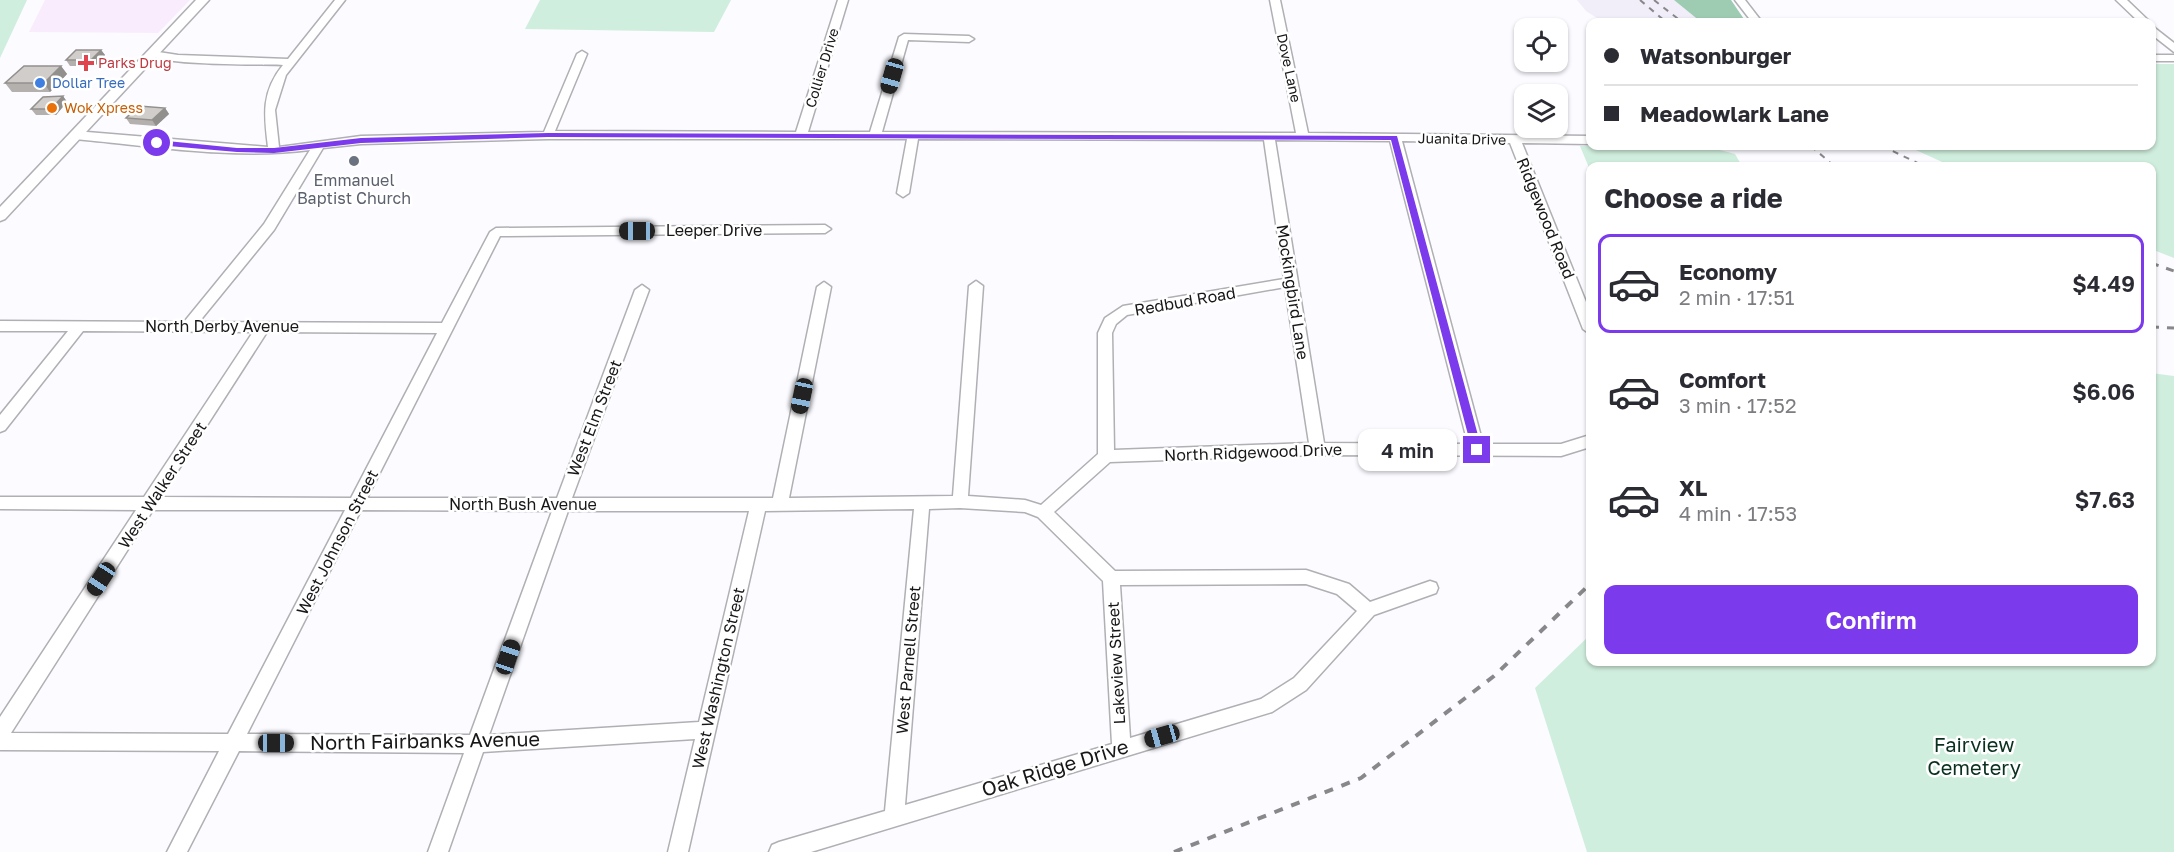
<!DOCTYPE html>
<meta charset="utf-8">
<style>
:root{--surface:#fff;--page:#f2f2f3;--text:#2b2b33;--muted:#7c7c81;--line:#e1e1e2;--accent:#7c3aed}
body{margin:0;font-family:"Golos Text",sans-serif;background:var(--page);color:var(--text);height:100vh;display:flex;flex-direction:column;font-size:22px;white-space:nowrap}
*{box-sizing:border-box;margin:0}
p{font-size:20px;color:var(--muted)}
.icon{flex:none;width:33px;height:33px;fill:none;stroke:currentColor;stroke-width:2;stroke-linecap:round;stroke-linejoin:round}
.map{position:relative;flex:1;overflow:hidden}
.drawer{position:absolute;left:1586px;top:162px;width:570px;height:504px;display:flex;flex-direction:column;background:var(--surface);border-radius:12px;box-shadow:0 2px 4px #0004}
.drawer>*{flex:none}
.top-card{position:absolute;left:1586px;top:18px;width:570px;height:132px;border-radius:12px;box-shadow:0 2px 4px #0004;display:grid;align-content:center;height:132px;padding:0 18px;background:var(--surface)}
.fabs{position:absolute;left:1514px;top:18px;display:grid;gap:12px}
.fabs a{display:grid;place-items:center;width:54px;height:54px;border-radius:12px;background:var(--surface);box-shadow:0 2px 4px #0004;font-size:30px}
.end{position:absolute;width:27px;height:27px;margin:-14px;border:8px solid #7c3aed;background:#fff;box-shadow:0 0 0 3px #fff}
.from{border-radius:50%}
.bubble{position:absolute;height:42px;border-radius:12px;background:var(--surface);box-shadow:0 2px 4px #0004;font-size:20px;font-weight:600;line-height:42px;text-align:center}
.car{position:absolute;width:18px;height:36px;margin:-18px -9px;border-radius:8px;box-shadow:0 0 4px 2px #0007;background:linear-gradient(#222 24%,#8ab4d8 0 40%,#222 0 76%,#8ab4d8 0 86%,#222 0)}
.top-card b{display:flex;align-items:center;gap:21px;height:57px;font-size:22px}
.top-card b+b{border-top:2px solid var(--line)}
.top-card i{width:15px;height:15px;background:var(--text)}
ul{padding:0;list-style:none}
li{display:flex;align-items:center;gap:18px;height:99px;margin:0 12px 9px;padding:0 6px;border:3px solid transparent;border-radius:12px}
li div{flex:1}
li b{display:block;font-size:22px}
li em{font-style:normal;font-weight:600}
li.current{border-color:var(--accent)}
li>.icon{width:54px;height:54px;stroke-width:1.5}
h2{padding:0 18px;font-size:27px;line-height:72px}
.primary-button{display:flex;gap:12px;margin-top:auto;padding:12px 18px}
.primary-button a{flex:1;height:69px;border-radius:12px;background:var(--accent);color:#fff;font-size:24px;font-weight:600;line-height:69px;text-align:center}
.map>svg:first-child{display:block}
</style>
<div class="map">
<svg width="2174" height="852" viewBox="0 0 2174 852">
<rect width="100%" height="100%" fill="#fcfbff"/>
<polygon fill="#f9edfd" points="45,0 190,0 158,33 29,32"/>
<polygon fill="#f1eefa" points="1577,0 1674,0 1701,22 1603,22 1586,11"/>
<g fill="#d0eedd">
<polygon points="0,0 27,0 0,58"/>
<polygon points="540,0 731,0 714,32 525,29"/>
<polygon points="2151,64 2174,64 2174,258 2151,249 2151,166 1951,166 1907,146 2151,146"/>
<polygon points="1580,146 1705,146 1735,154 1742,166 1590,166 1590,170"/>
<polygon points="2151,373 2174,376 2174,852 1587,852 1535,688 1590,635 1590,662 2151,662"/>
</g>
<polygon fill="#9eccb3" points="1674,0 1731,0 1746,22 1701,22"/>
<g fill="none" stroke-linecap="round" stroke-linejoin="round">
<g stroke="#b0afb3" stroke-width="3">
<g id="minor">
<path d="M335 0H345L286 75 275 110 279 147 361 136 544 132 577 54 582 51 587 54 555 131 796 132 838 0H848L808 132H870L899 37 904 34 969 36 974 39 969 42 908 40 882 132 1296 133 1270 0H1280L1308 133 1590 136V144L1522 143 1590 312V334L1583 329 1510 143 1402 141 1483 444H1561L1590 435V447L1561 456 1317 455 1110 462 1054 512 1115 571 1306 570 1349 584 1370 602 1430 581 1436 583 1438 588 1436 593 1374 615 1306 690 1272 712 811 852H769L772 845 779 842 885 811 914 509 765 511 688 852H668L695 739 483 752 448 852H428L464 753 239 751 187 852H167L219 751 0 750V717L136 510 0 509V497H144L253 332 83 331 5 430 0 432V415L68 331H0V321L184 322 264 224 310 150C232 160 153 146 75 139L69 135 75 131 268 147C264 115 261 92 283 65 258 64 162 66 147 54L152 51 178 55 288 59ZM548 139H907L897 193 903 197 909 193 918 139 1264 140 1284 279 1123 306 1105 318 1098 333V454L1041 505 1025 500 968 496 983 286 976 281 969 286 953 496 789 498 831 287 824 282 817 287 773 498H572L649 290 642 285 635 290 557 498H367L500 236 825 233 831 229 825 225 496 228 490 232 442 323 199 322 274 230 323 148 361 144ZM1275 140 1390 141 1468 444 1324 443ZM1285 287 1309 443 1114 450 1112 333 1116 324 1127 315ZM267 332 437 333 351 498 161 497ZM960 508 1025 512 1038 517 1103 581 1112 744 905 805 929 509ZM153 510H345L228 734 11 733ZM361 510 552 511 470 735 247 734ZM568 511H749L699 722 489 735ZM1306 584 1337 594 1357 611 1294 678 1261 699 1130 738 1120 585Z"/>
<polygon points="1735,0 1745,0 1762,22 1752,22"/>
<polygon points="2116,0 2127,0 2150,22 2139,22"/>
<polygon points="2151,25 2174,43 2174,52 2151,34"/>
<rect x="2151" y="55" width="23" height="6"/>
</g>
</g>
<g stroke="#b0afb3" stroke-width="3">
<polygon id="major" points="196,0 209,0 5,219 0,221 0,207"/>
</g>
<use href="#minor" fill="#fff" fill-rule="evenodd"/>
<use href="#major" fill="#fff" fill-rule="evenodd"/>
<g stroke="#88888a" stroke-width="2" stroke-dasharray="6 6" stroke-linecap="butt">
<polyline points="1640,0 1666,22"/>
<polyline points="1654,0 1682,22"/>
<polyline points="1811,146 1834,166"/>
<polyline points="1882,146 1924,166"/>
</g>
<g stroke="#88888a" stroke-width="3" stroke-dasharray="8 8" stroke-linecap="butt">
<polyline points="2151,263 2174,271"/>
<polyline points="2151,327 2174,328"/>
</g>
<polyline stroke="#88888a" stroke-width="4" stroke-dasharray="9 9" stroke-linecap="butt" points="1174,852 1361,778 1494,676 1590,584"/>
</g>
<g fill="#b4b0ae">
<polygon points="101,50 105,55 95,66 70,66 66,60"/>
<polygon points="61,66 67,74 50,92 12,92 5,83"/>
<polygon points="63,96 67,102 56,115 36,115 31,109"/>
<polygon points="165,108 169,114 156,126 130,124 126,118"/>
</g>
<g fill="#92908d">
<polygon points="101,50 105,55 95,66 91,60"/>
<polygon points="61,66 67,74 50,92 44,83"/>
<polygon points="63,96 67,102 56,115 51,109"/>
<polygon points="165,108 169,114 156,126 152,120"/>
</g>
<g fill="#d1cdca" stroke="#92908d" stroke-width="1.5">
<polygon points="76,50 101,50 91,60 66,60"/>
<polygon points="24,66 61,66 44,83 5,83"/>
<polygon points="63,96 51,109 31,109 43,97"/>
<polygon points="139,106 165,108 152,120 126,118"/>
</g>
<polygon fill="#7c3aed" points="548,133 1397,136 1482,450 1477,454 1472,450 1391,140 548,137 361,143 274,153 237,152 157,145 153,143 157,140 237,148 274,148 361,138"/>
<path fill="#e0444e" stroke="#fff" stroke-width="2" d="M83 54h6v6h6v6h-6v6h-6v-6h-6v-6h6z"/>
<circle fill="#3f7fe0" stroke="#fff" stroke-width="2" cx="40" cy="83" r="6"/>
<circle fill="#e8710a" stroke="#fff" stroke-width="2" cx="52" cy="108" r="6"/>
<circle fill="#6b7280" stroke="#fff" stroke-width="2" cx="354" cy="161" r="6"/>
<g text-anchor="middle" stroke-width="5" stroke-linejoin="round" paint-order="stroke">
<g font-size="14" fill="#be3a42" stroke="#fff" text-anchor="start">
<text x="98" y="68">Parks Drug</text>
</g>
<g font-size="14" fill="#171718" stroke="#fff">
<text transform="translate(822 68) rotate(-73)" y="5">Collier Drive</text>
<text transform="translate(1289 68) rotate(78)" y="5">Dove Lane</text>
<text transform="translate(1462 139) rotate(1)" y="5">Juanita Drive</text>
</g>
<g font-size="14" fill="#366cbe" stroke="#fff" text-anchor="start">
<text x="52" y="88">Dollar Tree</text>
</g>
<g font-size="14" fill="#c56008" stroke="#fff" text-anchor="start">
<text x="64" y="113">Wok Xpress</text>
</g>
<g font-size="16" fill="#5b616d" stroke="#fff">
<text x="354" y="186">Emmanuel<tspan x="354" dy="18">Baptist Church</tspan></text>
</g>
<g font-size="16" fill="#171718" stroke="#fff">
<text transform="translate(1546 218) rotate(68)" y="6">Ridgewood Road</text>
<text x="714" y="236">Leeper Drive</text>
<text transform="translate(1293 292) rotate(81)" y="6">Mockingbird Lane</text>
<text transform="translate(1185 301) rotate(-10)" y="6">Redbud Road</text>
<text x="222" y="332">North Derby Avenue</text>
<text transform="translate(594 418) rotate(-69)" y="6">West Elm Street</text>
<text transform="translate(1253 452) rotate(-2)" y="6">North Ridgewood Drive</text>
<text transform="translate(162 485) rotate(-57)" y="6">West Walker Street</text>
<text x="523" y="510">North Bush Avenue</text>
<text transform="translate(337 542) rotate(-63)" y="6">West Johnson Street</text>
<text transform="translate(908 660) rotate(-85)" y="6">West Parnell Street</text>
<text transform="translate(1116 663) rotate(-93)" y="6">Lakeview Street</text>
<text transform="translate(718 678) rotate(-77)" y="6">West Washington Street</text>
</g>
<g font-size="20" fill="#171718" stroke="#fff">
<text transform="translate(425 741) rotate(-1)" y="7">North Fairbanks Avenue</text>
<text transform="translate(1055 768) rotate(-17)" y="7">Oak Ridge Drive</text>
</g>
<g font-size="20" fill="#0a3120" stroke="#fff">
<text x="1974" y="752">Fairview<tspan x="1974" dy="23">Cemetery</tspan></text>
</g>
</g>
</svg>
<div class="fabs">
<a><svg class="icon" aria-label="locate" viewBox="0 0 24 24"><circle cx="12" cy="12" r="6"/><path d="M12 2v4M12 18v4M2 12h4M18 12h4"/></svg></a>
<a><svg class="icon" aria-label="layers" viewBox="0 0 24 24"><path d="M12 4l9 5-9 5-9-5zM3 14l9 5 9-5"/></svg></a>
</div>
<i class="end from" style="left:157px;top:143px"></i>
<i class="end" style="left:1477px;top:450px"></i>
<div class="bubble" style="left:1358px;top:429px;width:99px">4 min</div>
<i class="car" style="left:892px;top:76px;rotate:196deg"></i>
<i class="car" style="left:637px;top:231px;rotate:270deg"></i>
<i class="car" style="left:802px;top:396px;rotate:192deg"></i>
<i class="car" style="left:101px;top:579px;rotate:213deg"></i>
<i class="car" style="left:508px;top:657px;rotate:19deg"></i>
<i class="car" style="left:1162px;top:736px;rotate:254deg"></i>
<i class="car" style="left:276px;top:743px;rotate:90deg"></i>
<div class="top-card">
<b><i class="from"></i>Watsonburger</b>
<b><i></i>Meadowlark Lane</b>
</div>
<section class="drawer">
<h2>Choose a ride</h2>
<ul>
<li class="current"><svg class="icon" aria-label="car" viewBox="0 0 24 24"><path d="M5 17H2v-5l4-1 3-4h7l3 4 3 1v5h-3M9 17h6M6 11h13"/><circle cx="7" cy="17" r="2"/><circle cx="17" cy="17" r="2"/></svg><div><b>Economy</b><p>2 min · 17:51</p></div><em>$4.49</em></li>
<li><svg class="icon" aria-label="car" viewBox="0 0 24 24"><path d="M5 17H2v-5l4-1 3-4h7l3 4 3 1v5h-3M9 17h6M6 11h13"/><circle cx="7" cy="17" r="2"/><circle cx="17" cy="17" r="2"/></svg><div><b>Comfort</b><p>3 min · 17:52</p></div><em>$6.06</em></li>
<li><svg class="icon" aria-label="car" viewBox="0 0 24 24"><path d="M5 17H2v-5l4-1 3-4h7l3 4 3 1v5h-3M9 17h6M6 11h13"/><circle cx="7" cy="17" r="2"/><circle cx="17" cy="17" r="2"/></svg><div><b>XL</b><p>4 min · 17:53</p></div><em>$7.63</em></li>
</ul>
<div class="primary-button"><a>Confirm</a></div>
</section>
</div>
